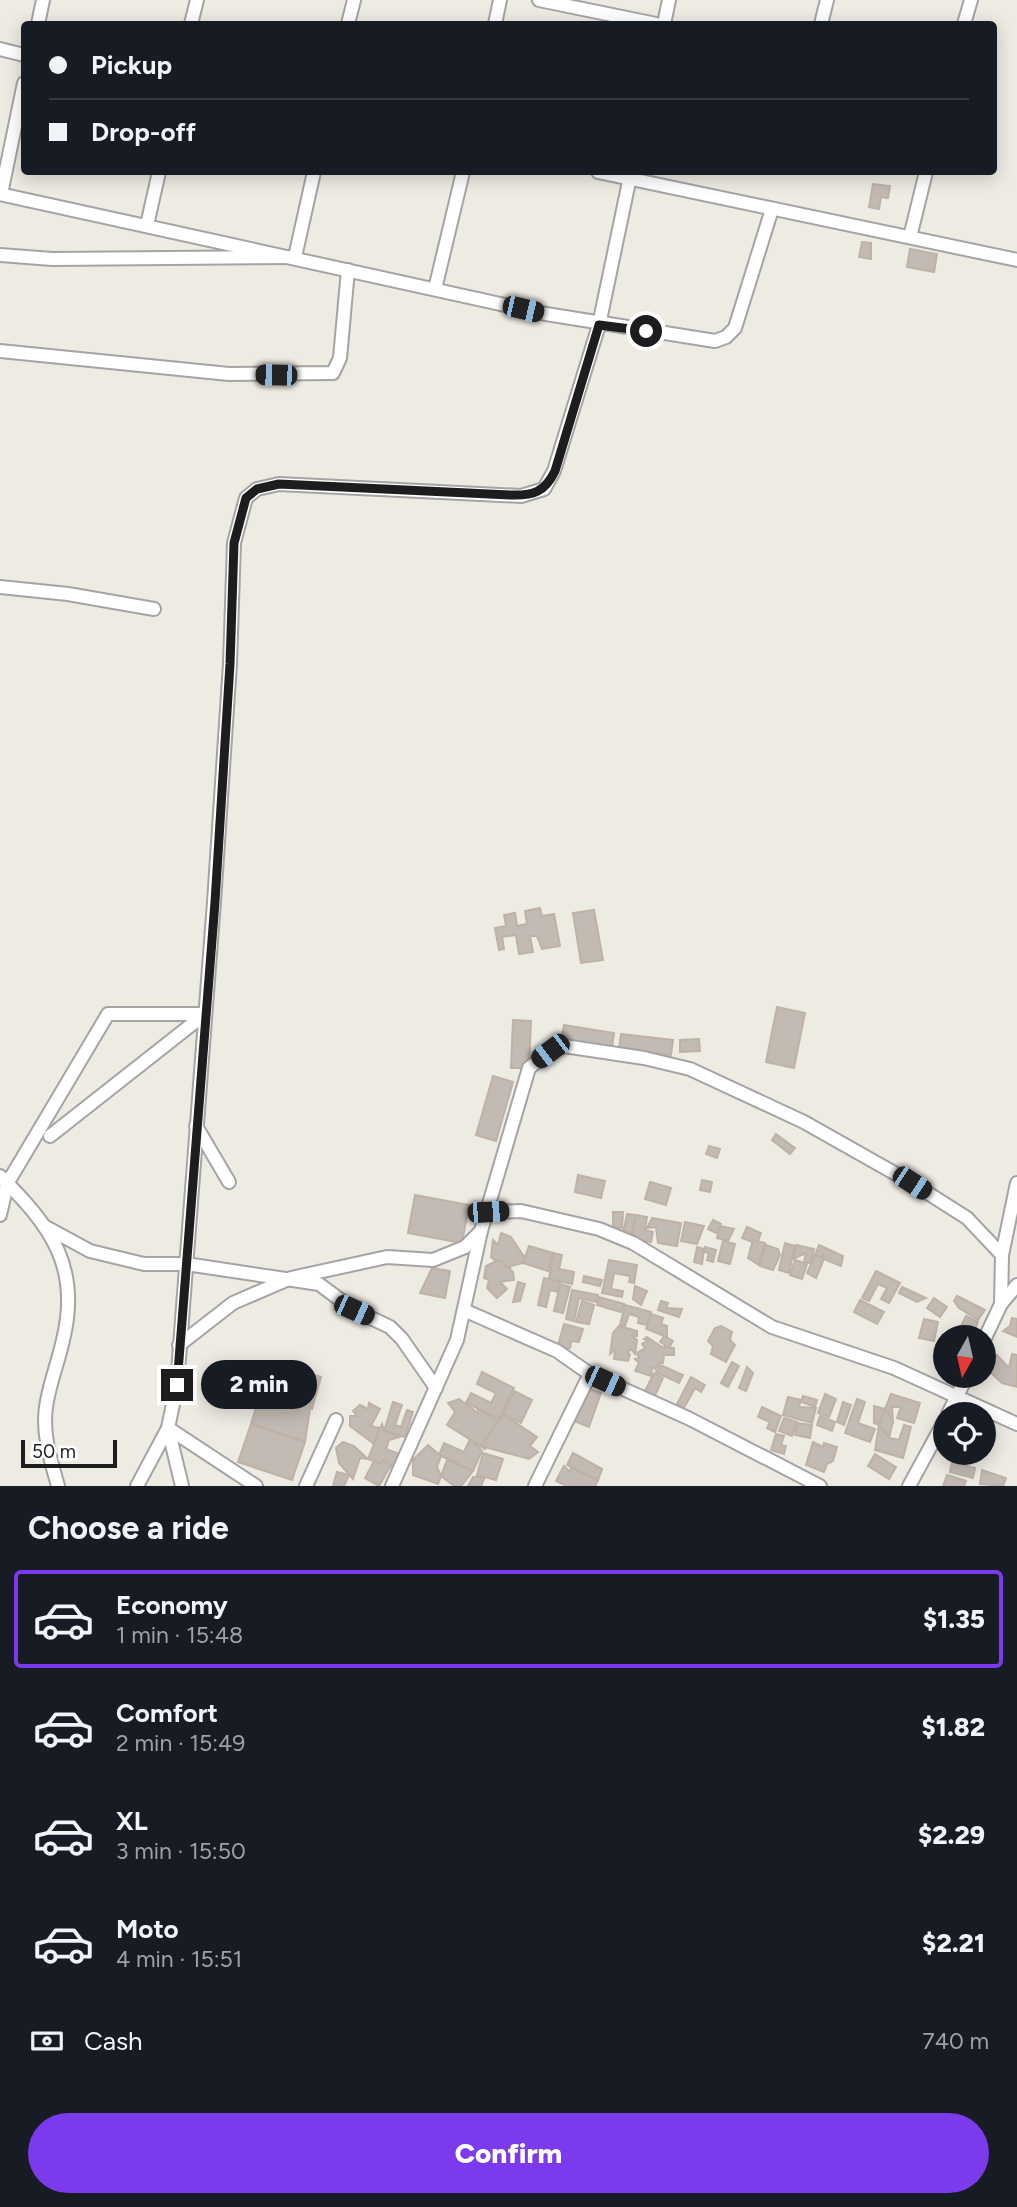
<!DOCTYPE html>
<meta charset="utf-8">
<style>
:root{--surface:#171b24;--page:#20242c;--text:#f1f3f6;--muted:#9ea1a6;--line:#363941;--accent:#7c3aed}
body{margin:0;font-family:Figtree,sans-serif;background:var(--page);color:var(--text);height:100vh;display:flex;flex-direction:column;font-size:26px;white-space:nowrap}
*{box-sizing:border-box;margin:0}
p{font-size:23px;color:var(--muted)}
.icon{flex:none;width:38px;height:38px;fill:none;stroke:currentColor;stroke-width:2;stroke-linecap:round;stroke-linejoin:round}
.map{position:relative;height:1486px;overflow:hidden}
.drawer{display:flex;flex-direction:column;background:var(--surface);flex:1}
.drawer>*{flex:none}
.banner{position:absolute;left:21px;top:21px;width:976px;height:154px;border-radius:7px;box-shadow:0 4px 18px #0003;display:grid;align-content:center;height:154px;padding:0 28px;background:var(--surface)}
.needle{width:46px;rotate:188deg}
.buttons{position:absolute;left:933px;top:1325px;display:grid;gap:14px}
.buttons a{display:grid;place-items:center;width:63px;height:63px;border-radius:50%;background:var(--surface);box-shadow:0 4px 18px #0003;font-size:35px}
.scale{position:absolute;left:21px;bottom:18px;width:96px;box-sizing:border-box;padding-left:7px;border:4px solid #1d1d1d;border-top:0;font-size:19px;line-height:24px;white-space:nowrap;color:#1d1d1d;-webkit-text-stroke:5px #fff;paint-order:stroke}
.end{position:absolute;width:32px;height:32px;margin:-16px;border:9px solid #1d1d1d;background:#fff;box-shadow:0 0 0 4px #fff}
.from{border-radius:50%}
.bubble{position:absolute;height:49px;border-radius:24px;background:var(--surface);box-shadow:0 4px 18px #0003;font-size:23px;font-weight:800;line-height:49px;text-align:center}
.car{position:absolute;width:21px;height:42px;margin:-21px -10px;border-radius:9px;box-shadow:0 0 5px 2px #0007;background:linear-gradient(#222 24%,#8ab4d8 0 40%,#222 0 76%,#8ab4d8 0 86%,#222 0)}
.banner b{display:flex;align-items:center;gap:24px;height:66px;font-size:26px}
.banner b+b{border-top:2px solid var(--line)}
.banner i{width:18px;height:18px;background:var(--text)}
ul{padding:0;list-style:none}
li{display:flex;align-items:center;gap:21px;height:98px;margin:0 14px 10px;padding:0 14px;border:4px solid transparent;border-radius:7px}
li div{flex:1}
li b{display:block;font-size:26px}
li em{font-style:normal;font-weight:800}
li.selected{border-color:var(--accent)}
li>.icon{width:63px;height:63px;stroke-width:1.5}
h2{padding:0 28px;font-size:32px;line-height:84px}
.pay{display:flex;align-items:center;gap:18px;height:77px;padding:0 28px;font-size:26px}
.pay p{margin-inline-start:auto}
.cta{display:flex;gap:14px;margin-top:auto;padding:14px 28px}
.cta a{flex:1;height:80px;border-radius:42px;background:var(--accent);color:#fff;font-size:28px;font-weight:800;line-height:80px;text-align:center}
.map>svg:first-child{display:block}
</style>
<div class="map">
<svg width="1017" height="1486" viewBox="0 0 1017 1486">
<rect width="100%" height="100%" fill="#eeebe3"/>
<g fill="#c2bab3" stroke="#beb2a7" stroke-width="2">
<polygon points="873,184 890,186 888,198 881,197 879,209 869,207"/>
<polygon points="862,242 871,243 871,259 859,257"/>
<polygon points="910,249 937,254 934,272 907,267"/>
<polygon points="540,908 542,916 554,914 560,946 542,949 537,936 530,936 533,952 519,954 516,935 502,937 504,949 499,950 495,928 506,926 504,915 515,913 517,926 527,924 525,911"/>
<polygon points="594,910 603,960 581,963 573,913"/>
<polygon points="777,1007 805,1013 794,1068 766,1062"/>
<polygon points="513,1020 531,1021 529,1068 511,1068"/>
<polygon points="564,1025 614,1033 612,1048 561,1040"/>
<polygon points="621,1034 673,1040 671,1055 619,1049"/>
<polygon points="699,1039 700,1051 680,1052 680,1040"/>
<polygon points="493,1076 513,1082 496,1141 476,1135"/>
<polygon points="776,1134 795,1148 790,1154 772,1140"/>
<polygon points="709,1146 720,1149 717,1158 706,1154"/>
<polygon points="578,1175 605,1181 601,1198 575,1192"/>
<polygon points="702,1180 712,1182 710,1192 700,1190"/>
<polygon points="650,1182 671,1188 666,1205 645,1199"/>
<polygon points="415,1195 469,1205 462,1243 408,1233"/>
<polygon points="613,1212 623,1212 622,1228 613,1227"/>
<polygon points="627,1214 636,1215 632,1234 623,1233"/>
<polygon points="636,1215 647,1217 645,1230 653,1232 651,1242 632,1238"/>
<polygon points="652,1218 681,1223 677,1246 658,1243 656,1227 647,1228"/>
<polygon points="713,1220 721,1224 716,1233 708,1229"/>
<polygon points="685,1222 704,1226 697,1244 681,1241"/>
<polygon points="720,1226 734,1229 728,1241 717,1238"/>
<polygon points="747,1227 761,1233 757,1244 742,1238"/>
<polygon points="501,1233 511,1237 525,1258 523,1263 511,1266 509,1272 491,1257 493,1240 498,1245"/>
<polygon points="753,1240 765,1243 759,1265 748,1258"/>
<polygon points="723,1241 735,1244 730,1264 718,1261"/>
<polygon points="785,1243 795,1246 789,1273 779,1270"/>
<polygon points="766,1245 778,1249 780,1255 773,1270 760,1266"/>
<polygon points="796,1245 814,1249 811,1263 804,1262 806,1253 793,1259"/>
<polygon points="819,1245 843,1256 841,1266 824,1259 823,1255 821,1258 815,1255"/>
<polygon points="529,1246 553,1253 548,1271 523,1263"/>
<polygon points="697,1247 704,1249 702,1264 694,1262"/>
<polygon points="705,1247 716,1250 713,1262 707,1260 709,1253 704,1252"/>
<polygon points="553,1253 562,1255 559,1269 574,1272 572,1284 549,1279"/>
<polygon points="815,1255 824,1259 816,1278 807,1273"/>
<polygon points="499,1260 513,1272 514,1280 500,1282 507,1289 497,1298 487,1288 489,1280 484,1278 486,1266"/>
<polygon points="609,1260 637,1265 634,1283 629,1282 630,1276 614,1273 611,1289 623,1291 622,1297 602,1293"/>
<polygon points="795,1260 807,1264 802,1279 790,1275"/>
<polygon points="432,1268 450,1271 445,1298 420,1293"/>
<polygon points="876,1271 900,1283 889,1303 881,1299 887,1288 878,1284 869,1301 862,1298"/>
<polygon points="584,1276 602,1280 600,1286 583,1282"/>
<polygon points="544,1278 560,1282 558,1292 550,1290 546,1307 538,1305"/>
<polygon points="518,1282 525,1284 520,1301 513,1302"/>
<polygon points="560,1284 570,1287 563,1313 554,1311"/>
<polygon points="635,1286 647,1291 641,1305 633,1299"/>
<polygon points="902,1287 926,1298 917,1302 899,1293"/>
<polygon points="572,1290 598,1295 596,1302 579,1298 574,1321 566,1319"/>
<polygon points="957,1296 985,1310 978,1320 959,1308 954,1301"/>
<polygon points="599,1297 624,1304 621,1312 597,1305"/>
<polygon points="934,1298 947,1307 940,1317 927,1308"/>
<polygon points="860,1300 884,1312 877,1324 854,1312"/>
<polygon points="582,1301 594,1305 589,1324 576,1322"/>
<polygon points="661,1301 668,1303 666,1308 682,1309 679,1317 658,1310"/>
<polygon points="625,1305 651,1312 647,1325 638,1323 639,1317 629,1314 625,1326 620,1325"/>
<polygon points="651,1314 663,1318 661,1324 667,1326 667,1337 646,1329"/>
<polygon points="966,1316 978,1322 974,1331 961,1326"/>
<polygon points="1012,1318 1017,1319 1017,1337 1003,1331 1010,1326"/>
<polygon points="924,1319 938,1322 934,1341 919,1338"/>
<polygon points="564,1324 583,1329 579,1342 571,1341 570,1348 562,1348 558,1345"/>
<polygon points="619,1326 637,1331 637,1336 632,1336 637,1340 635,1354 631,1349 628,1352 630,1355 628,1361 614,1359 615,1350 610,1354 613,1333"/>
<polygon points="721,1326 732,1332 730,1340 735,1345 726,1362 711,1354 713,1346 708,1341 715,1328"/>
<polygon points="664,1336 673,1341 666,1353 662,1351 665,1345 660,1342"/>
<polygon points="647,1337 662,1347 674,1348 674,1355 664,1355 663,1363 659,1363 655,1369 652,1367 651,1376 635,1371 639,1363 635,1359 639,1358 637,1353 645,1348 642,1344 648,1340 644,1339"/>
<polygon points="1012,1354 1017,1355 1017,1387 1002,1383 989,1371 997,1355 1009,1368"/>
<polygon points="732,1362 739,1366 728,1387 721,1383"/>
<polygon points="660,1365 683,1375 679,1383 656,1372"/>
<polygon points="747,1367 753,1373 746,1391 739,1388"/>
<polygon points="289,1368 321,1377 312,1409 260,1394 267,1372"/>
<polygon points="482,1372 514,1388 499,1419 466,1403 471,1393 491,1403 496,1393 477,1384"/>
<polygon points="654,1373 663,1378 653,1400 643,1395"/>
<polygon points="691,1377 705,1385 701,1392 695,1388 684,1408 677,1404"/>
<polygon points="586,1388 601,1393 589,1427 574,1421"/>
<polygon points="514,1391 532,1400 521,1423 503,1414"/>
<polygon points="260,1394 311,1402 305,1442 251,1424"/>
<polygon points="825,1394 836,1399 829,1417 818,1413"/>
<polygon points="891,1394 920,1403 914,1423 897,1418 901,1407 892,1407 893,1421 885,1409"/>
<polygon points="803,1396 817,1400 815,1407 801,1402"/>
<polygon points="788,1397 801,1400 799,1407 816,1408 812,1423 783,1415"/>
<polygon points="459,1399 478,1413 478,1409 501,1423 485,1449 447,1425 455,1412 448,1403"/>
<polygon points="857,1399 865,1402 858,1423 875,1429 870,1442 845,1433"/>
<polygon points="393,1402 402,1405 395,1425 401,1427 407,1410 413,1412 405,1437 384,1431"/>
<polygon points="843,1402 851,1405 844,1425 837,1422"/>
<polygon points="369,1403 380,1409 371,1426 380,1428 374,1444 350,1426 350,1416 357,1416 353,1411 360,1405 368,1409"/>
<polygon points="874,1406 885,1409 879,1425 874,1423"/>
<polygon points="762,1407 781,1416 775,1432 767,1428 770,1422 758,1417"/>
<polygon points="885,1409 893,1421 889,1438 879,1425"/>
<polygon points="503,1414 537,1437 530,1446 538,1452 529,1459 481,1446"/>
<polygon points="820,1416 835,1422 832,1431 817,1425"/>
<polygon points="784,1418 797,1422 792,1436 779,1431"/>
<polygon points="797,1423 812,1425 810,1438 795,1435"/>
<polygon points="251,1424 305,1442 292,1480 238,1462"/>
<polygon points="382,1424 384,1431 399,1437 389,1440 386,1449 400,1454 394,1469 368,1459"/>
<polygon points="879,1425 889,1438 899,1440 904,1425 911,1427 903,1458 875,1450"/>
<polygon points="776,1434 784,1436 781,1445 786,1446 784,1454 771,1450"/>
<polygon points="470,1439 482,1451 473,1471 439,1455 444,1443 464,1452"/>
<polygon points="343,1442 354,1446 368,1459 360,1458 353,1479 339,1463 336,1448"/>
<polygon points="813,1442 823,1447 824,1443 837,1447 833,1461 827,1464 824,1472 806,1465"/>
<polygon points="428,1445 441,1456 437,1467 441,1476 438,1484 413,1475 413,1460"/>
<polygon points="483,1453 503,1459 496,1480 477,1475"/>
<polygon points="573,1453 602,1469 598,1480 567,1465"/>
<polygon points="875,1454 896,1467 889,1479 868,1466"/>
<polygon points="383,1460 391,1465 379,1486 365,1478 374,1461 381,1464"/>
<polygon points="447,1460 473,1471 461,1486 454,1486 441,1476"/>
<polygon points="952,1462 975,1468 973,1478 950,1472"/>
<polygon points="564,1466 569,1471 572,1468 598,1480 595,1486 567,1486 556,1481"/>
<polygon points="982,1470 1006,1478 1003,1486 980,1484"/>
<polygon points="337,1472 349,1475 344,1486 333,1486"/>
<polygon points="947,1475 966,1481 964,1486 943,1486"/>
<polygon points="473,1477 485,1477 481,1486 468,1486"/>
</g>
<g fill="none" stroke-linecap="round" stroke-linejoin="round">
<g stroke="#a4a4a4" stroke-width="16">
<g id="minor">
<polyline points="539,0 656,24"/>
<polyline points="38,24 43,0"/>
<polyline points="191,24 197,0"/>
<polyline points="348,24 354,0"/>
<polyline points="495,24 500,0"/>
<polyline points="664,24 669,0"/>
<polyline points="821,24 827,0"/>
<polyline points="964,24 971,0"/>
<polyline points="0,49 24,55"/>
<polyline points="598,172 1017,260"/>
<polyline points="0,194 546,314 715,341 726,337 735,328 772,209"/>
<polyline points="1,194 24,83"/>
<polyline points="147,225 159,172"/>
<polyline points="910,237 926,172"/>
<polyline points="0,255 52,259 295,257 314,172"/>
<polyline points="435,289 463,172"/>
<polyline points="0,351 229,374 333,373 340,358 348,270"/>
<polyline points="0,587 68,594 154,609"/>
<polyline points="196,1126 229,1182"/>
<polyline points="50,1136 205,1014"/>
<path d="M0 1176C51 1226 81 1267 63 1340 58 1363 49 1385 46 1407 42 1434 51 1461 58 1486"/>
<polyline points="488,1212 521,1211 599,1229 633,1243 772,1327 894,1368 1017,1424"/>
<polyline points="0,1215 7,1184 108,1014 205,1014"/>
<polyline points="44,1226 90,1251 144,1264 186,1264 319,1284 354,1310 390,1327 402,1339 436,1388"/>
<polyline points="1002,1255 1017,1183"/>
<polyline points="466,1311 557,1351 590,1374 688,1418 820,1486"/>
<polyline points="984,1340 1001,1304 1017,1285"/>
<polyline points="179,1345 233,1303 291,1278 387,1257 433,1260 465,1247 481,1231"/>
<polyline points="948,1414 967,1376"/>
<polyline points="137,1486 168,1428 177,1385 214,902 230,664 234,543 246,498 257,489 279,484 521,496 544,489 554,471 599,325 631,172"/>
<polyline points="182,1486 168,1428 256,1486"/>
<polyline points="306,1486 336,1420"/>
<polyline points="392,1486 457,1340 481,1231 529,1068 550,1051 564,1046 644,1058 690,1069 804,1122 912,1183 967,1218 1002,1255 1001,1304"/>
<polyline points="535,1486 590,1374"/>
<polyline points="909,1486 945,1420"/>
</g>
</g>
<use href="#minor" stroke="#fff" stroke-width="12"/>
</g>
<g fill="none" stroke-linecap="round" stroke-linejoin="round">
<path stroke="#1d1d1d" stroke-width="9" d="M177 1385 215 902 230 664 234 543 246 498 257 489 279 484 510 495C533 496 545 492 555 471L599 325 646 331"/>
</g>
</svg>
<div class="buttons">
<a><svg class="needle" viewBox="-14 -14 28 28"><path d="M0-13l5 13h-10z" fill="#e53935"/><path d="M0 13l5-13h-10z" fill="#9ea1a6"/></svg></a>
<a><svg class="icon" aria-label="locate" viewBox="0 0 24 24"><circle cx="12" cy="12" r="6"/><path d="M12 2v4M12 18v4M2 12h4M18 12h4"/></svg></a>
</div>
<div class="scale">50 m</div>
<i class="end from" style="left:646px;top:331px"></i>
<i class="end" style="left:177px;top:1385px"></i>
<div class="bubble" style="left:201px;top:1360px;width:116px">2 min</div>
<i class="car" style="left:523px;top:309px;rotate:103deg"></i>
<i class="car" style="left:276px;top:375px;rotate:271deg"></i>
<i class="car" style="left:550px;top:1051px;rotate:233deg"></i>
<i class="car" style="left:912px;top:1183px;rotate:123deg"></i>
<i class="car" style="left:488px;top:1212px;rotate:87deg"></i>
<i class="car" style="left:354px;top:1310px;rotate:114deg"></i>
<i class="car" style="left:605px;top:1381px;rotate:114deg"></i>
<div class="banner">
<b><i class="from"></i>Pickup</b>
<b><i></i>Drop-off</b>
</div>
</div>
<section class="drawer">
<h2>Choose a ride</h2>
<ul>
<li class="selected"><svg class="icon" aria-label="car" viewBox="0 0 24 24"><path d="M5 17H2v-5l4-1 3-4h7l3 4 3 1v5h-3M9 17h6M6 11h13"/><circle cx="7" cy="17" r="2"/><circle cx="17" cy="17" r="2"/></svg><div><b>Economy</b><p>1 min · 15:48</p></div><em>$1.35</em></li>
<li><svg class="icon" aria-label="car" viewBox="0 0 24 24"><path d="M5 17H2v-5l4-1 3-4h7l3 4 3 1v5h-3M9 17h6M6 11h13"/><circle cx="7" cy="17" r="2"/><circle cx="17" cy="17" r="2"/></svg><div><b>Comfort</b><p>2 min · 15:49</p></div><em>$1.82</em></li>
<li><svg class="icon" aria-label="car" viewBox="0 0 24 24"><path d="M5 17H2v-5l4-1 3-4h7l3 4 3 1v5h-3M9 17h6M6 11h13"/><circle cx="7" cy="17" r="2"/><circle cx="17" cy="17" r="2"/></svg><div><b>XL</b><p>3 min · 15:50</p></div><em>$2.29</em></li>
<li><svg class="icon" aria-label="car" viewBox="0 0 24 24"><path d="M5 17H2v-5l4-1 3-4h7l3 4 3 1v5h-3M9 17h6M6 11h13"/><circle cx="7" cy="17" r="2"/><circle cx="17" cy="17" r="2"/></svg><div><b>Moto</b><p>4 min · 15:51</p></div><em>$2.21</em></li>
</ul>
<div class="pay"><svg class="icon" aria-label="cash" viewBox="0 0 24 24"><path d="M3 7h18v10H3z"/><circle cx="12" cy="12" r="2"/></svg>Cash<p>740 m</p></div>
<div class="cta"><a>Confirm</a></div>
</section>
